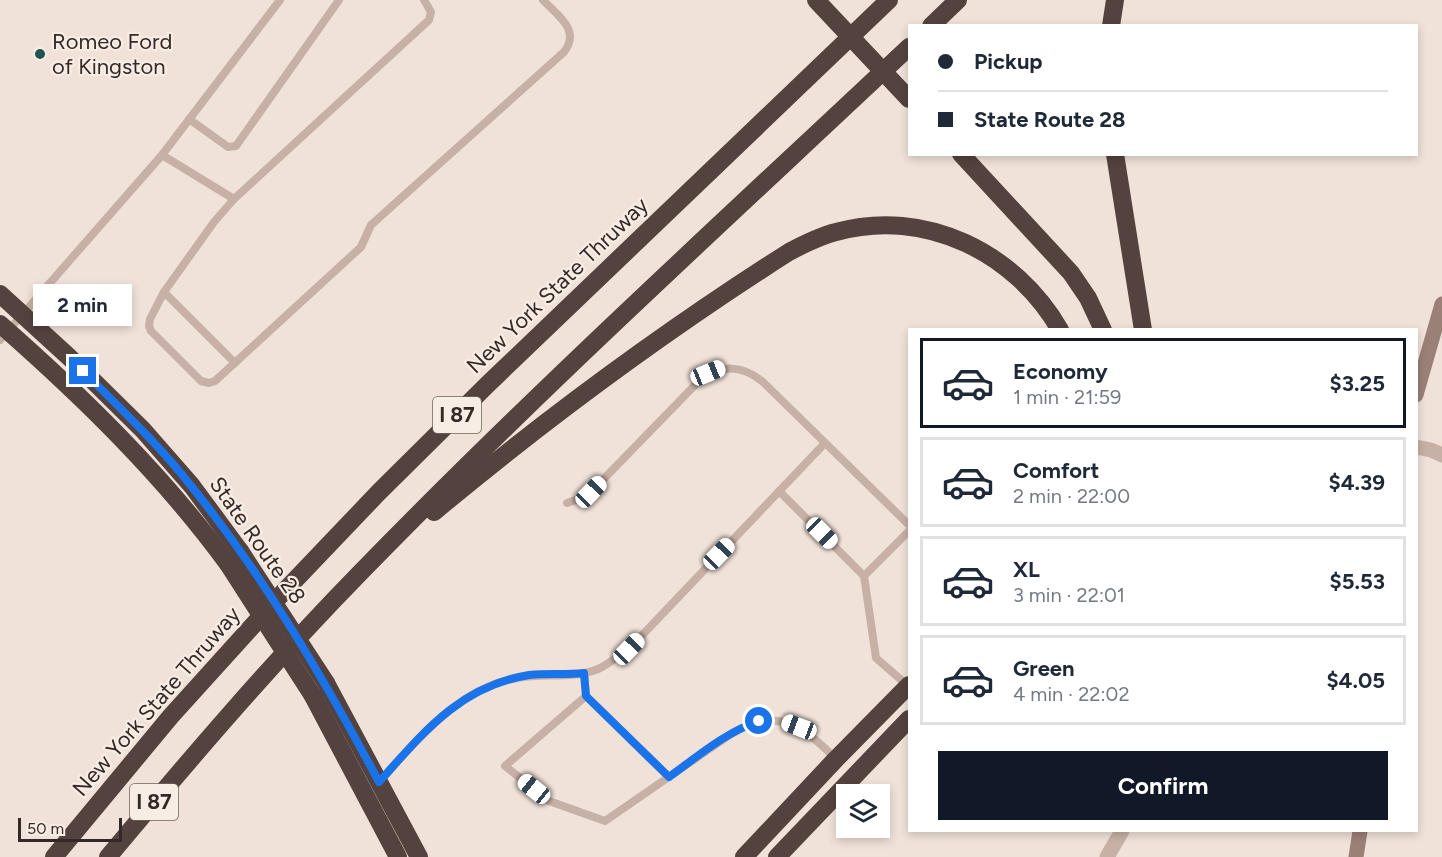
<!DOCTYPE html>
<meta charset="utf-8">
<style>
:root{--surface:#fff;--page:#f2f2f3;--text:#1f2937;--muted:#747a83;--line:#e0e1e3;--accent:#111827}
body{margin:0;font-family:Figtree,sans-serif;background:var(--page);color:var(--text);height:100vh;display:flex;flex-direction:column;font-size:22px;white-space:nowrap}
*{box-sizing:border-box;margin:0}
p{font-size:20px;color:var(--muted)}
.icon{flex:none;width:33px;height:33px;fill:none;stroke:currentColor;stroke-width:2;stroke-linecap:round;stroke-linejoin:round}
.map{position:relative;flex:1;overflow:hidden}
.drawer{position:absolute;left:908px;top:328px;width:510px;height:504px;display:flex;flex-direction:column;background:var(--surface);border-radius:0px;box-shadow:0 3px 9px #0003}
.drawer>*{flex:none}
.banner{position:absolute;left:908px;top:24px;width:510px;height:132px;border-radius:0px;box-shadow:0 3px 9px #0003;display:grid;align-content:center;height:132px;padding:0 30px;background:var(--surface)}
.fabs{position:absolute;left:836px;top:784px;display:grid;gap:12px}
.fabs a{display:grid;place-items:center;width:54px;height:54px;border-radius:0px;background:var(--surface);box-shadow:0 3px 9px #0003;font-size:30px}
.scale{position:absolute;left:18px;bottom:15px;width:104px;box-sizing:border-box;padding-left:6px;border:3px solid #342926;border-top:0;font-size:16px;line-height:21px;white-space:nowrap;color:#342926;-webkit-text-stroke:4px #f8ede5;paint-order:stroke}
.end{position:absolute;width:27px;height:27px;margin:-14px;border:8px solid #1a73e8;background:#fff;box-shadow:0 0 0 3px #fff}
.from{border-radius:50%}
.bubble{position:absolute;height:42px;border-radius:0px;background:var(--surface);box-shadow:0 3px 9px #0003;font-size:20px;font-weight:700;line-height:42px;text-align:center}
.car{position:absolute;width:18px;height:36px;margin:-18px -9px;border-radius:8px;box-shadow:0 0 4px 2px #0007;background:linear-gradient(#fff 24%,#345 0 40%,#fff 0 76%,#345 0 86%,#fff 0)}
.banner b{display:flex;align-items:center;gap:21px;height:57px;font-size:22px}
.banner b+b{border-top:2px solid var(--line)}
.banner i{width:15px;height:15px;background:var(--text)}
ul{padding:10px 0 0;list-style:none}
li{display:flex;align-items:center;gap:18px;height:90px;margin:0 12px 9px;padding:0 18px;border:3px solid var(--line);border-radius:0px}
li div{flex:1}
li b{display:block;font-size:22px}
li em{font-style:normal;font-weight:700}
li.current{border-color:var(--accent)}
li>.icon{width:54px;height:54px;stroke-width:1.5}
.cta{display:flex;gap:12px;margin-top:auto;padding:12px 30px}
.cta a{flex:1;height:69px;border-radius:0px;background:var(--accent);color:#fff;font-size:24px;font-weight:700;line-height:69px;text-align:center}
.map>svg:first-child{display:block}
</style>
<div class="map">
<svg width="1442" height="857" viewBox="0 0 1442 857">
<rect width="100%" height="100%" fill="#f0e2d9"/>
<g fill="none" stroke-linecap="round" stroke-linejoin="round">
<g stroke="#c7b1a6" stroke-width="8">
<path d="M424 0 431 12 429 20 234 199 214 222 164 292 150 319 149 326 151 331 201 381 209 383 215 381 361 247 371 225 564 52C581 30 558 16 543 0"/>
<polyline points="189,119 228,147 236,146 339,0"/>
<polyline points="162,155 234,199"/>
<polyline points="164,292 235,363"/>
<polyline points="0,340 162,155 280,0"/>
<polyline points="779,491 864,576 876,658 907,685"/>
<path d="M567 503 584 497 591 492 700 380C721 364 743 365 763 382L909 525"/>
<polyline points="864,576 909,531"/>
<polyline points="584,673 586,696"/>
<path d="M669 777 586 696 505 766 549 801 605 821 731 734C777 706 802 725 836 759"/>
<path d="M380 781C418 739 455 692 512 679 540 672 572 680 598 669 609 664 619 655 629 649L825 443"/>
</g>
<g stroke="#c7b1a6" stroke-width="15">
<polyline points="1416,447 1431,450 1442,455"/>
<polyline points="1107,857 1122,831"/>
</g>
<g stroke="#9b8077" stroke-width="15">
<polyline points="1416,395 1442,304"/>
<polyline points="1356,857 1360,831"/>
</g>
<g stroke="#54423e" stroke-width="18">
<polyline points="931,26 958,0"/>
<polyline points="1111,26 1115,0"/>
<polyline points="961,154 1071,273 1088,298 1103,330"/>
<polyline points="1115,154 1143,330"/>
<polyline points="0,294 69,357 143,430 192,486 240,551"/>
<path d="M0 324C83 397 163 475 228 564"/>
<path d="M434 512C547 418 665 331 789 252 804 244 820 236 836 232 925 207 1016 253 1060 330"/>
<polyline points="326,683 419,857"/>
<polyline points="313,696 398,857"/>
<polyline points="54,857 171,716 275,601 379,492 488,384 889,0"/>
<path d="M108 857C189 760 271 664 359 574 536 392 724 221 909 47"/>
<polyline points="744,857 836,759 909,685"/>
<polyline points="777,857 909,719"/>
</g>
<g stroke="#54423e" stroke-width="18">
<polyline points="816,0 909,99"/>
<polyline points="240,551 326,683"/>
<polyline points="228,564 313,696"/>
</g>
</g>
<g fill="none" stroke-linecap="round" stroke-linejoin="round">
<path stroke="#1a73e8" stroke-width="8" d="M83 371C121 409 159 445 192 487 265 578 324 679 379 782 423 733 460 686 529 675 547 673 566 675 584 673L586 696 669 777C697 757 726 732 759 721"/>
</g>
<circle fill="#1e5350" stroke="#f8ede5" stroke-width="2" cx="40" cy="54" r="6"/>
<g text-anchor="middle" stroke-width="4.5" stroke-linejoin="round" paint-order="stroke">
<g fill="#f8ede5" stroke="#6f645f" stroke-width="1.5">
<rect x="433" y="397" width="48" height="36" rx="4.5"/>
<rect x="130" y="784" width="48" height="36" rx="4.5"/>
</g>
<g font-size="21" font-weight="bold" fill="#342926">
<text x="457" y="422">I 87</text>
<text x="154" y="809">I 87</text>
</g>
<g font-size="22" fill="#342926" stroke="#f8ede5" text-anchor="start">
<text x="52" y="49">Romeo Ford<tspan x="52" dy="25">of Kingston</tspan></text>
</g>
<g font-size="22" fill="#342926" stroke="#f8ede5">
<text transform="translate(557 285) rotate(-44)" y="8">New York State Thruway</text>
<text transform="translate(258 540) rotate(55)" y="8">State Route 28</text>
<text transform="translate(156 701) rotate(-49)" y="8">New York State Thruway</text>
</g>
</g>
</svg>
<div class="fabs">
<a><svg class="icon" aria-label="layers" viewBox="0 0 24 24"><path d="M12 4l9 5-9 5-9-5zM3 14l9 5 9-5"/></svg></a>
</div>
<div class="scale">50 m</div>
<i class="end from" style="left:759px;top:721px"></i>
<i class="end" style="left:83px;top:371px"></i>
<div class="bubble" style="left:33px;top:284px;width:99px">2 min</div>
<i class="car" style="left:708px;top:373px;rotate:68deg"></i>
<i class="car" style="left:591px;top:492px;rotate:44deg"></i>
<i class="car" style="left:822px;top:533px;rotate:135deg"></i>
<i class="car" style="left:719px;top:554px;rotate:44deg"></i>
<i class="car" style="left:629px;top:649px;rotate:44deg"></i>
<i class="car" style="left:799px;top:727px;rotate:291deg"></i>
<i class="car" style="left:534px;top:789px;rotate:309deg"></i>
<div class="banner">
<b><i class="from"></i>Pickup</b>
<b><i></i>State Route 28</b>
</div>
<section class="drawer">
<ul>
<li class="current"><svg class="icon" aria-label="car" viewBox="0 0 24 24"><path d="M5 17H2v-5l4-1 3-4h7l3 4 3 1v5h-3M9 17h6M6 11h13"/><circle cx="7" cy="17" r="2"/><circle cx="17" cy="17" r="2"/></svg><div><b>Economy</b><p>1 min · 21:59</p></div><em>$3.25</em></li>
<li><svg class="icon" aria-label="car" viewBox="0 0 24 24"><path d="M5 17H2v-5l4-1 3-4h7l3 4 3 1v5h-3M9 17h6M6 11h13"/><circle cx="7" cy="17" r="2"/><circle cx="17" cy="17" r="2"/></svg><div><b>Comfort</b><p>2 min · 22:00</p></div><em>$4.39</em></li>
<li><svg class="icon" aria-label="car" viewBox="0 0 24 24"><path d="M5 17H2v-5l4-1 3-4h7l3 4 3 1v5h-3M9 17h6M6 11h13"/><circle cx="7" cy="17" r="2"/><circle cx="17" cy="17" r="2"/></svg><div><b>XL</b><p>3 min · 22:01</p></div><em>$5.53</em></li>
<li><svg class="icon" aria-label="car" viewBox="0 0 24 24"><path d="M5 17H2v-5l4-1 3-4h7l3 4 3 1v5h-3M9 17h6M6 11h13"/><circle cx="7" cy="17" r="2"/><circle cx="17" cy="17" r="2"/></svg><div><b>Green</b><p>4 min · 22:02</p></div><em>$4.05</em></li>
</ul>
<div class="cta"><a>Confirm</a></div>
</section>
</div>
